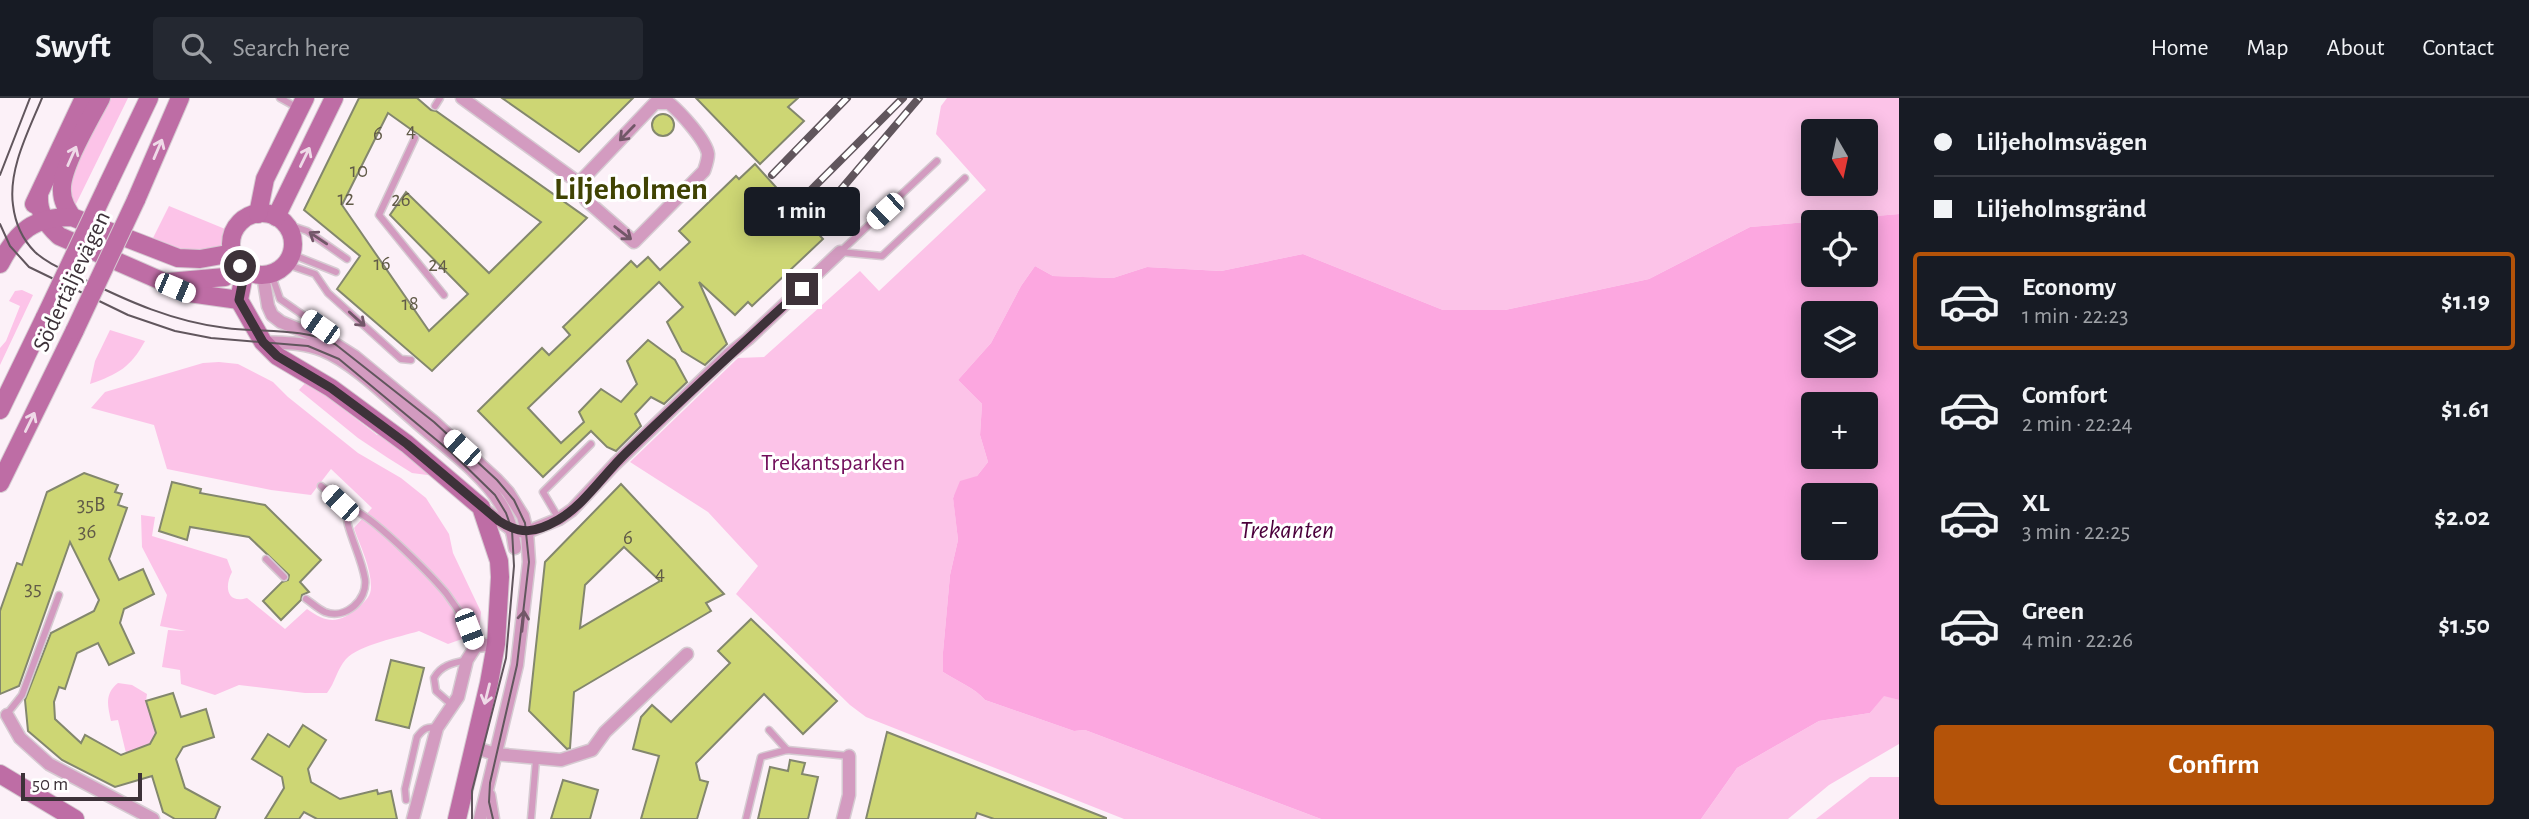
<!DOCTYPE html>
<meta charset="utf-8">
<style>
:root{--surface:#171b24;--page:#242831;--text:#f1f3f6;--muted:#9ea1a6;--line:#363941;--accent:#b45309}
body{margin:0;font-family:"Alegreya Sans",sans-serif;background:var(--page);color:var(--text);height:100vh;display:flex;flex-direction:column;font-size:26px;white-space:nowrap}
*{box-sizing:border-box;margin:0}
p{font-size:23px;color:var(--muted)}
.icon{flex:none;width:38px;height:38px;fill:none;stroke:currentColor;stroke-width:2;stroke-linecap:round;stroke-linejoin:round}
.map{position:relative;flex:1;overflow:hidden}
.details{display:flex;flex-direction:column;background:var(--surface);width:630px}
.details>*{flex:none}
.guide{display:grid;align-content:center;height:154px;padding:0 35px;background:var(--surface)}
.needle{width:46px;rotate:171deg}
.controls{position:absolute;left:1801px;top:21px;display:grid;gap:14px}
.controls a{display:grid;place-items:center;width:77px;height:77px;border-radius:7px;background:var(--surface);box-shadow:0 4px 18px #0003;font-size:35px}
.scale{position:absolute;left:21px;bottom:18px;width:121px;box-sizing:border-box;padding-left:7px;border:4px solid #3d3239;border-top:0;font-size:19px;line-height:24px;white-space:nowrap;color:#3d3239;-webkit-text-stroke:5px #fff;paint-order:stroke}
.end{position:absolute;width:32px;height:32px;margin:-16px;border:9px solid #3d3239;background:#fff;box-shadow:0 0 0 4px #fff}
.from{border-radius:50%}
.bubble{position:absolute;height:49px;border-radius:7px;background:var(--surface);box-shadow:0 4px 18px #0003;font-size:23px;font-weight:700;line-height:49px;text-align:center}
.car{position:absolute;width:21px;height:42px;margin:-21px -10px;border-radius:9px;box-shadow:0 0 5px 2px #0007;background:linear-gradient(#fff 24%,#345 0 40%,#fff 0 76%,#345 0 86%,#fff 0)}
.guide b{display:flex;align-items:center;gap:24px;height:66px;font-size:26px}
.guide b+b{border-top:2px solid var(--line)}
.guide i{width:18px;height:18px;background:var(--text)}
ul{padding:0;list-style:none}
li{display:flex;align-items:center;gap:21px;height:98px;margin:0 14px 10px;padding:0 21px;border:4px solid transparent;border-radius:7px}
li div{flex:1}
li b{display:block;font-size:26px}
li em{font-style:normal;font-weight:700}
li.current{border-color:var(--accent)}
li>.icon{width:63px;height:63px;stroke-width:1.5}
.action{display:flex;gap:14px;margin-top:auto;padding:14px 35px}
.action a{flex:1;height:80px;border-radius:7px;background:var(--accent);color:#fff;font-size:28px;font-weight:700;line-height:80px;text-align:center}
header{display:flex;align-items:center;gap:42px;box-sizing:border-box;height:98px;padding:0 35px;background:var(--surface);border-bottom:2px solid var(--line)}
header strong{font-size:33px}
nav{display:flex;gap:38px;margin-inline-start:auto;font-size:24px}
.search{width:490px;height:63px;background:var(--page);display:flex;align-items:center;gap:18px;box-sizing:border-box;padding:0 24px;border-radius:7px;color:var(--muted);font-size:26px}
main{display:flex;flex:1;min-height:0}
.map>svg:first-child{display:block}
</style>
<header>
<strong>Swyft</strong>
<div class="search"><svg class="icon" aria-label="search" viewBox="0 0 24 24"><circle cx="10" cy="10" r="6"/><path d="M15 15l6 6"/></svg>Search here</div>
<nav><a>Home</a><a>Map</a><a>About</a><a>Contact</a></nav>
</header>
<main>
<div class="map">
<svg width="1899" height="721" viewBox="0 0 1899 721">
<rect width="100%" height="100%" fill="#fcf1f8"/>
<g fill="#fcc3e8" fill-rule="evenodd">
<path d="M109 0H128L75 108C72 101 69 94 70 86 73 63 97 22 109 0Z"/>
<path d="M947 0H1899V116L1750 129 1649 181 1505 212H1443L1303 156 1221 173 1147 169 1113 180 1053 178 1035 168 1021 188 991 245 958 282 982 306 980 337 988 364 977 378 953 399 958 442 950 477 943 554V574C957 583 975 590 985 602L1074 633 1085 632 1321 721H1124L866 619 850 607 736 496 758 468 708 414 630 364 738 260 764 259 860 173 879 193 986 92 936 36 941 8ZM1813 33H1866V86H1813Z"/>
<polygon points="169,108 230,133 221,148 203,157 150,146"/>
<polygon points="22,192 33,197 0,267 0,250 6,243 20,208 9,203 15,193"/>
<path d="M110 232 145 243C130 270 118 276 90 286L95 263Z"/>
<path d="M219 264 238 266 273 284 288 299 358 355 401 380 426 400 449 436 453 455 481 514 479 535 448 546 419 533C400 539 359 547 346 561 337 571 335 585 327 595H305L239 587 215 597 181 586 180 572 162 569 168 532 186 533 160 528 167 497 142 449 141 417 155 419 152 438 227 461 232 474C224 489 227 506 247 500L285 531 307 511C329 527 340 525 360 508 366 502 371 498 371 489 371 469 360 448 354 430L372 410 331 371 311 397 271 392 167 371 154 327 91 310 105 294 203 265Z"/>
<polygon points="307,283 377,337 388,337 435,378 412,375 388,360 358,340 299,292"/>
<path d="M118 585 132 587 147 596 146 603 156 635 150 646 126 655 118 622 111 623C108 608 104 596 118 585Z"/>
<polygon points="1884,597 1899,602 1899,646 1829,687 1788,721 1701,721 1737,670 1819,623 1870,615"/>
<polygon points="1870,679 1899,679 1899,721 1816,721"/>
</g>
<path fill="#fca7e0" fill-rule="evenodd" d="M1899 116V602L1884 598 1870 615 1819 623 1737 670 1701 721H1321L1085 632 1074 633 985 602C975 590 957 583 943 574V554L950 477 958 442 953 400 960 383 977 378 988 364 980 337 982 306 958 282 991 245 1021 188 1035 168 1053 178 1113 180 1147 169 1221 173 1303 156 1443 212H1505L1649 181 1750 129ZM1813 124H1866V177H1813ZM1813 215H1866V268H1813ZM1813 306H1866V359H1813ZM1813 397H1866V450H1813Z"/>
<g fill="#cdd674" stroke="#83876d" stroke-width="2" fill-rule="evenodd">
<path d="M359 0H417L431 12 436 13 587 120 432 273 337 191 360 158 304 112ZM388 15 541 124 489 175 406 94 390 117 468 196 429 233 342 107Z"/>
<polygon points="502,0 633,0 579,54"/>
<polygon points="696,0 798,0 788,9 804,23 760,66"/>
<circle cx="663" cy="27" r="11"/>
<polygon points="755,66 823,141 752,208 748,204 735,217 699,184 727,246 705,267 682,253 667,224 683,209 659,184 528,310 561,345 584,324 579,314 601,291 621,304 637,286 627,263 648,242 675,262 687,284 664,306 651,299 635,316 641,328 616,353 607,349 591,333 543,379 478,313 542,250 549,257 570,237 563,229 631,163 637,169 648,159 660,172 690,144 679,133 736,78 739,81"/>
<polygon points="84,375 118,387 115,394 122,396 118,407 127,410 109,461 119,482 143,471 154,496 124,511 120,525 134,555 109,567 98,545 77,555 65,591 59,589 54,604 55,621 81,645 85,637 121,657 150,646 156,635 146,603 173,595 181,619 206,611 214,639 183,649 176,661 185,690 220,709 215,721 175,721 163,714 152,678 115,689 62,662 28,633 25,602 51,535 94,513 99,502 70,444 19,588 0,596 0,513 17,465 22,467 47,394"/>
<polygon points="172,384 201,391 200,395 265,407 321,462 300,484 309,494 302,497 301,502 281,522 263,503 282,484 288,482 289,477 249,439 190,429 187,442 159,433"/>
<path d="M621 386 724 496 706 505 711 513 574 594 570 650 567 651 529 613 545 464ZM624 449 660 483 580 530 585 487Z"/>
<polygon points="751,521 837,603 803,636 764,596 696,665 700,682 708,684 697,721 641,721 659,658 633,651 641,619 652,607 671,624 730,565 718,553"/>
<polygon points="391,562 424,570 409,630 376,622"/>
<polygon points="303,627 326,642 308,671 311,684 340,701 377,692 378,696 391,693 397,721 317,721 304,714 299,721 265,721 284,690 282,679 252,661 268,636 289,649"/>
<polygon points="887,634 1106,720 1106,721 994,721 977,715 975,721 866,721"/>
<polygon points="790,662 805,665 802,676 818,679 808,721 758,721 770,669 788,673"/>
<polygon points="563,682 598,692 590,721 551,721"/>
</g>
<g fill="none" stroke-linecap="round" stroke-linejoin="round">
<g stroke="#d6cbd2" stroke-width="9">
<g id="lane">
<polyline points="280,0 298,10"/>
<polyline points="435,8 440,0"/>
<polyline points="415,40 379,117 444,197"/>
<polyline points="286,126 307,133 347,161"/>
<polyline points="840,154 882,158 965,80"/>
<polyline points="840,154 937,63"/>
<polyline points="291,156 336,174"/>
<polyline points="286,166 315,176 328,195 401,261 411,262"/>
<polyline points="271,175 280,201 320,229 328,241"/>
<polyline points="321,388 351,414"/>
<polyline points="559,421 543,394 591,346"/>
<polyline points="266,461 284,479"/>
<path d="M306 501C312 505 318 511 325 514 345 522 368 502 365 481 362 463 353 445 348 427L347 421 351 414 356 413C377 423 430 476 446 495 458 511 469 529 476 548"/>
<path d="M452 607 436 593 434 580C441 567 453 565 467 562"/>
<polyline points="7,616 22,597 59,497"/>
<polyline points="769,632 787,652"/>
<path d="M406 702 405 691 417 639C423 631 427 628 437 630"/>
<polyline points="531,721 536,662"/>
<polyline points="746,721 761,659 787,652 849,658"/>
</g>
</g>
<g stroke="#d6cbd2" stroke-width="15">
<g id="street">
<path d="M462 0 579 85 586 102 634 144 704 73C706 67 708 62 708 56 706 42 680 14 669 5H655L579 85"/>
<polyline points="263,177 268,208 272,217 281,224 335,246 354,258 434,324 497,382 508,394 523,418 527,434 529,464 517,567 480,721"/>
<path d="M263 244C283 245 303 244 322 252 354 265 388 300 415 323 442 347 481 374 500 405 509 419 513 434 515 450"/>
<polyline points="481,409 512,432 527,434 559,421 572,412 615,366 728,257 748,241 840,154"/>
<polyline points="7,617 20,640 49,666 153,721"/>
<polyline points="473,649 495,656 561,662 592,652 605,634 687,556"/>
<polyline points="489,697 493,721"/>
<polyline points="413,721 437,630 458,599 467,562 476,548 496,546"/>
<polyline points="843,721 849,697 849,658"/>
</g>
</g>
<g stroke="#d6cbd2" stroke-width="20">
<g id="secondary">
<polyline points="107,88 149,0"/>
<path d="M39 97C38 116 46 125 59 138L189 195 239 202"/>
<polyline points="136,102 180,0"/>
<polyline points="34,106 84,0"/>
<circle cx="262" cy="146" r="31"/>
<polyline points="258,116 265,81 305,0"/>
<path d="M72 119C67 111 62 103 62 93 60 71 90 21 101 0"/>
<polyline points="276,119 334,0"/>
<path d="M0 166C17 133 33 119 72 119L178 160 200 161 233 155"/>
<polyline points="245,172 239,202 263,244 277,258 331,290 407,346 481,409 499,463 500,479 496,546 489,585 457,721"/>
<polyline points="168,184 225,179 240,168"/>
<polyline points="0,312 45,219"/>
<polyline points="0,385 75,232"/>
<polyline points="0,676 75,721"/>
</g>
</g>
<use href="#lane" stroke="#d39bc0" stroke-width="6"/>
<use href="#street" stroke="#d39bc0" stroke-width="12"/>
<use href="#secondary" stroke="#be6da5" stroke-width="18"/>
<g stroke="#61565d" stroke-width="2">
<path d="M42 0C29 32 8 71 13 107 15 124 22 141 35 154 48 166 65 172 81 180 127 203 174 224 226 230 262 235 302 229 335 246L434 324 497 382 514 402 525 425 529 464 517 567 490 685 489 704 493 721"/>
<polyline points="0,77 30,0"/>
<polyline points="0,126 10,148 29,169 128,217 175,233 211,240 308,248 339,261 451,354 495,397 506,415 512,432 514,468 506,560 472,693 472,721"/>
</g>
<g stroke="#61565d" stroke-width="8">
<g id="rail">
<polyline points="772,77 847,0"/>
<polyline points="798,105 903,0"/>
<polyline points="814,123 919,0"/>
</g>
</g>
<use href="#rail" stroke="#fff" stroke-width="5" stroke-dasharray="16" stroke-linecap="butt"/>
<g stroke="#d6cbd2" stroke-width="20" stroke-linecap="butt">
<g id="secondary-bridge">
<polyline points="45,219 107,88"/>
<polyline points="75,232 136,102"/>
</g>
</g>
<use href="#secondary-bridge" stroke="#be6da5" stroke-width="18"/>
</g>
<defs><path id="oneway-shaft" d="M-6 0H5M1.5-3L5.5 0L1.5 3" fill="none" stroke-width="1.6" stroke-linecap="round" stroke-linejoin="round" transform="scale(1.75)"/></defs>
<g stroke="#725768">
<use href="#oneway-shaft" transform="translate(627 35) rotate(134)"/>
<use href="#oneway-shaft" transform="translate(623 135) rotate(38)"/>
<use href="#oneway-shaft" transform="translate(318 140) rotate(-146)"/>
<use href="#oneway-shaft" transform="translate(357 221) rotate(42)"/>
<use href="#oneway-shaft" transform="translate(523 523) rotate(-84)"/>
</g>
<g stroke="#efdae8">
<use href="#oneway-shaft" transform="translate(158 51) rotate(-67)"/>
<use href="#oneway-shaft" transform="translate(72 58) rotate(-66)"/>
<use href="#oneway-shaft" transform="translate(305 59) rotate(-64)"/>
<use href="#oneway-shaft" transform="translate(30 324) rotate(-64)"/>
<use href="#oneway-shaft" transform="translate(487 596) rotate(104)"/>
</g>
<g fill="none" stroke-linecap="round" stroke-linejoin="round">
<path stroke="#3d3239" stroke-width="9" d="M240 168 245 172 239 202 263 244 277 258 331 290 407 346 499 423C521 437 535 435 558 422 584 407 604 376 626 355 684 299 743 245 802 191"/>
</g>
<g text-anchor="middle" stroke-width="6" stroke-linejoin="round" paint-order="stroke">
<g font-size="21" fill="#615b48">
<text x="411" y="39">4</text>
<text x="378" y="42">6</text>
<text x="359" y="79">10</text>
<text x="346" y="107">12</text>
<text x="401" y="108">26</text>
<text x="382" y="172">16</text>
<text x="438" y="173">24</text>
<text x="410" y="212">18</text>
<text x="91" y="413">35B</text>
<text x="87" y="440">36</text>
<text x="628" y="446">6</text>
<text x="660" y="482">4</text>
<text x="33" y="497">35</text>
</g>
<g font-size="24" fill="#3d3239" stroke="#fff">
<text transform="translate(71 183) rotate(-65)" y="8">Södertäljevägen</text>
</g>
<g font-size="24" fill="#720f5c" stroke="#fff">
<text x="833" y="372">Trekantsparken</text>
</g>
<g font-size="26" font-style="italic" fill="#4c003c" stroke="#fff">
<text x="1287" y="440">Trekanten</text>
</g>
<g font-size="32" font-weight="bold" fill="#404303" stroke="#fff">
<text x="631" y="101">Liljeholmen</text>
</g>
</g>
</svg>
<div class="controls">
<a><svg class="needle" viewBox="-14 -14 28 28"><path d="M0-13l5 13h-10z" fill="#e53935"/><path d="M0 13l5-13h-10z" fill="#9ea1a6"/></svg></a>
<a><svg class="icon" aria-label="locate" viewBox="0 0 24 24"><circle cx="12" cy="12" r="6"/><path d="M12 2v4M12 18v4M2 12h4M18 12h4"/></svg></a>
<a><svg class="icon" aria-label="layers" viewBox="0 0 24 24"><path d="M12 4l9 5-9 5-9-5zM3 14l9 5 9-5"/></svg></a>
<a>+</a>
<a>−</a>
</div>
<div class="scale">50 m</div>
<i class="end from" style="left:240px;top:168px"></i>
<i class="end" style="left:802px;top:191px"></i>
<div class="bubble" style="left:744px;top:89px;width:116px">1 min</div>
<i class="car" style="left:885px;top:113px;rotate:227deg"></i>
<i class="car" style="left:175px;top:190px;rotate:113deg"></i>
<i class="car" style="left:320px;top:229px;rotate:305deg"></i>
<i class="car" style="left:462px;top:350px;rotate:312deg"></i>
<i class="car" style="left:340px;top:405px;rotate:313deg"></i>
<i class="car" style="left:469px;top:531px;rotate:159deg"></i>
</div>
<section class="details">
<div class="guide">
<b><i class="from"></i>Liljeholmsvägen</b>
<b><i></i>Liljeholmsgränd</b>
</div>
<ul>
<li class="current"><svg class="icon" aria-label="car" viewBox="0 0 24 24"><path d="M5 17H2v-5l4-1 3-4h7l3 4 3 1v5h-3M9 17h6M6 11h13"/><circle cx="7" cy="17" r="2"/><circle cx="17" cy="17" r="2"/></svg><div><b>Economy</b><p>1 min · 22:23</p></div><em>$1.19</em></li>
<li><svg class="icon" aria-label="car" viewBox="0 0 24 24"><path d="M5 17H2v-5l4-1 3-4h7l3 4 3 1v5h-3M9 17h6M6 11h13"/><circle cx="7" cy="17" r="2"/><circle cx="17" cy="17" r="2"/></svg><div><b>Comfort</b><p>2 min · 22:24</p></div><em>$1.61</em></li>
<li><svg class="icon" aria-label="car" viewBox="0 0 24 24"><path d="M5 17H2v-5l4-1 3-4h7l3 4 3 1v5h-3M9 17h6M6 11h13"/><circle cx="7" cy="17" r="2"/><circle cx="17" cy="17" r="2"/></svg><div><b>XL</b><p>3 min · 22:25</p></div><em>$2.02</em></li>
<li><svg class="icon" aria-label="car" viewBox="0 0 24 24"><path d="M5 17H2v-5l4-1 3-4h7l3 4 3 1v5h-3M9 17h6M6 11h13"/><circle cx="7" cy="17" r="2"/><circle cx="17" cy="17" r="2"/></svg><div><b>Green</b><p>4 min · 22:26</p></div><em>$1.50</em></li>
</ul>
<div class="action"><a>Confirm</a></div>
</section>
</main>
